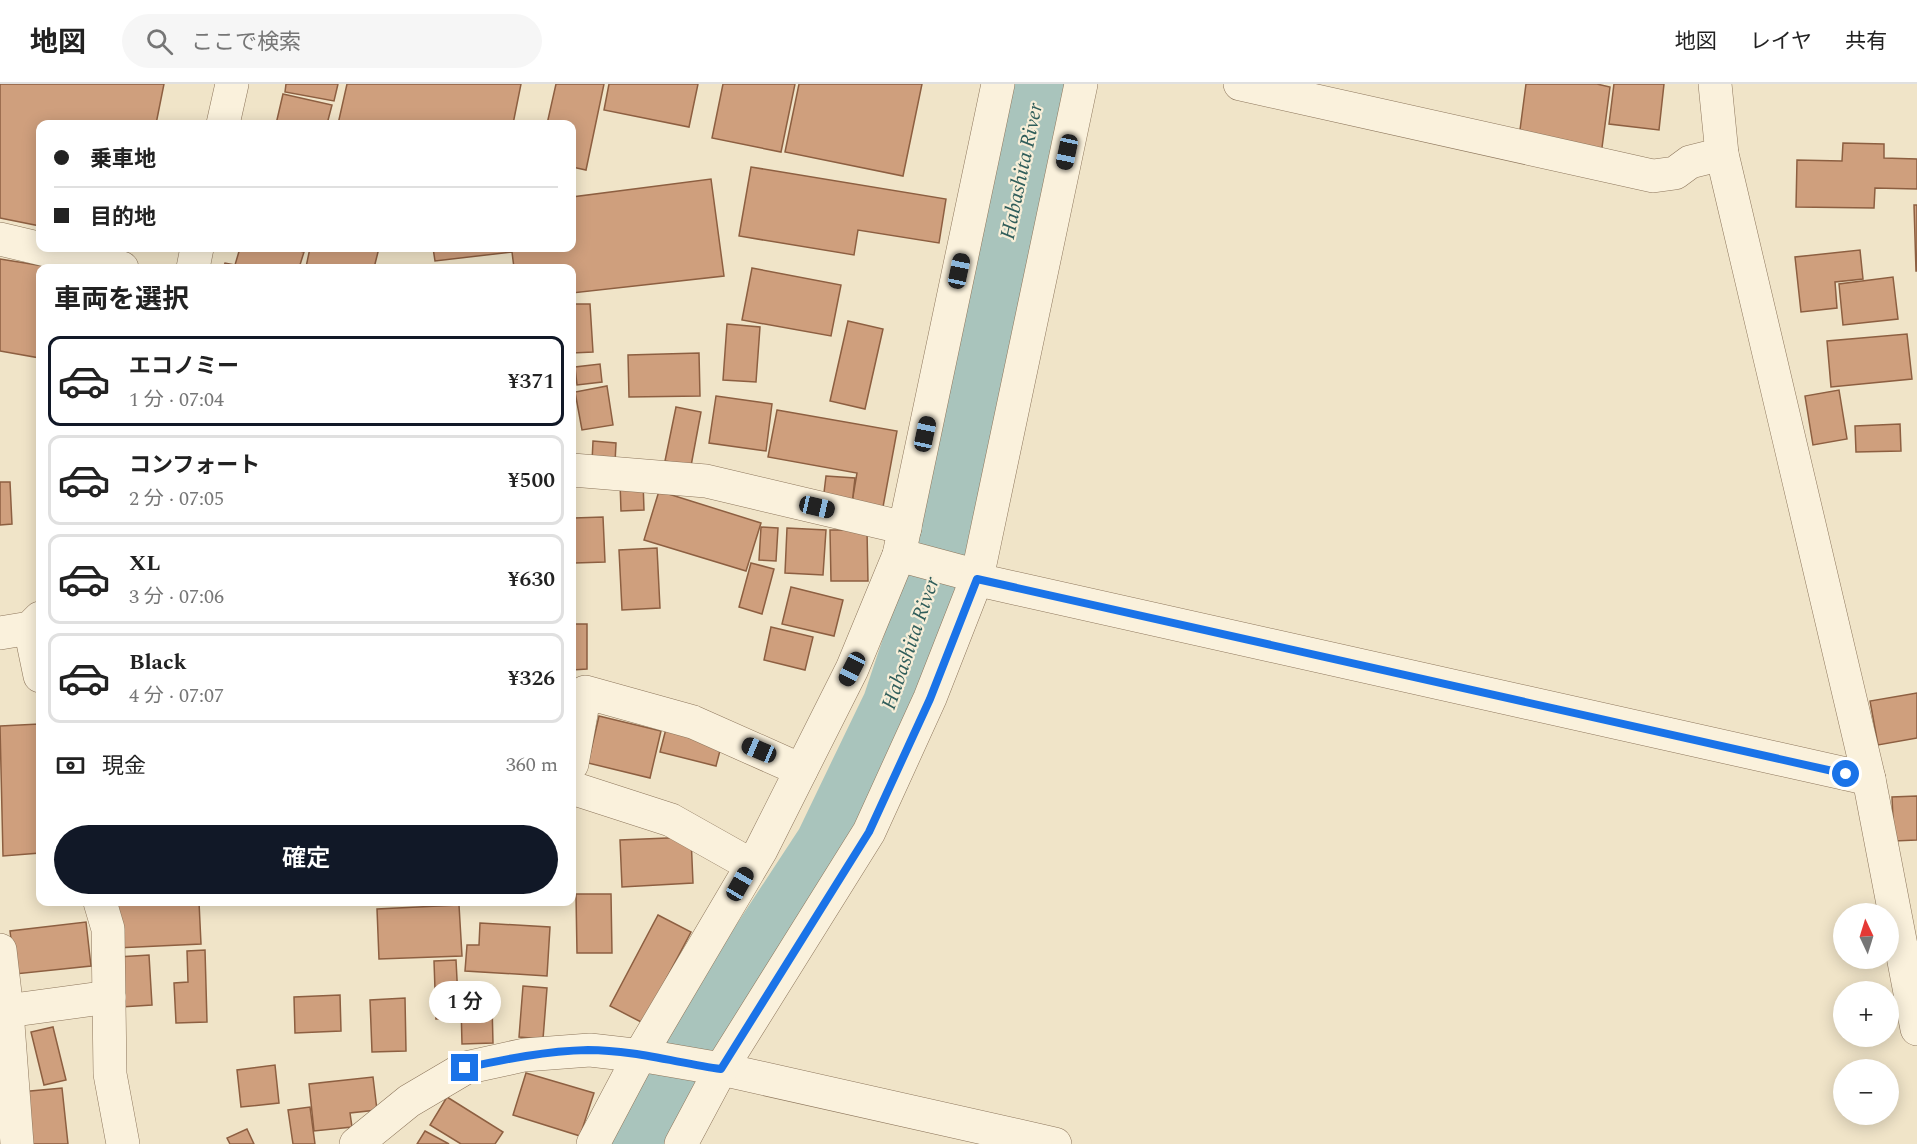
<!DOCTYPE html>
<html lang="ja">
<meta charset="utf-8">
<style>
:root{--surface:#fff;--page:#f6f6f6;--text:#222;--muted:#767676;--line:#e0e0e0;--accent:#111827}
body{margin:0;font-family:Spectral,"Noto Sans JP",serif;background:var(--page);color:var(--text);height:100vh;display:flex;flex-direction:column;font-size:22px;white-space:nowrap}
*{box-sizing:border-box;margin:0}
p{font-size:20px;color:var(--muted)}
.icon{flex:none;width:33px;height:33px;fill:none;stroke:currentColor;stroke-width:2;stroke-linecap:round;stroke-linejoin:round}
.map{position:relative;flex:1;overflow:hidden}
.details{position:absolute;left:36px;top:180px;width:540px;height:642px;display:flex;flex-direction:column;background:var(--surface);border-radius:12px;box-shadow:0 3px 15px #0003}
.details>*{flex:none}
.guide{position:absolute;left:36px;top:36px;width:540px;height:132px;border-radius:12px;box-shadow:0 3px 15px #0003;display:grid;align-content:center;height:132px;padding:0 18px;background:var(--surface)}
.needle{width:39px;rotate:356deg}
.tools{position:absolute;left:1833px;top:819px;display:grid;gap:12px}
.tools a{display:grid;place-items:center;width:66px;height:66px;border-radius:50%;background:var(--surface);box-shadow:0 3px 15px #0003;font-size:30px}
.end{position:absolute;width:27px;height:27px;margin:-14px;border:8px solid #1a73e8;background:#fff;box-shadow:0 0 0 3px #fff}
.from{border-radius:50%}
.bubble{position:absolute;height:42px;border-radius:21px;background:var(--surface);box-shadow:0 3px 15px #0003;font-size:20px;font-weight:600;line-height:42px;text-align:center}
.car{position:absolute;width:18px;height:36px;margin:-18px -9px;border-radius:8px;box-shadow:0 0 4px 2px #0007;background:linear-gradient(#222 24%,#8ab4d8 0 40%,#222 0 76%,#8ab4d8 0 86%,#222 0)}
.guide b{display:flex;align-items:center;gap:21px;height:57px;font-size:22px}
.guide b+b{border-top:2px solid var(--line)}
.guide i{width:15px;height:15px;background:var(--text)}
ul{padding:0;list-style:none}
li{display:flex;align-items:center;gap:18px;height:90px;margin:0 12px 9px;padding:0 6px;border:3px solid var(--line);border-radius:12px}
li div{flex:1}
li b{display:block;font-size:22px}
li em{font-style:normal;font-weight:600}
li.on{border-color:var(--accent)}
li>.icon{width:54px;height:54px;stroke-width:1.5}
h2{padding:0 18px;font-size:27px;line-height:72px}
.pay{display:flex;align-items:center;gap:15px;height:66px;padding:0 18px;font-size:22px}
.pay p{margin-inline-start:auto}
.action{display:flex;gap:12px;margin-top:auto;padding:12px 18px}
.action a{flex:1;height:69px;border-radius:36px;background:var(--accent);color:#fff;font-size:24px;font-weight:600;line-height:69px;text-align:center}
header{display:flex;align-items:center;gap:36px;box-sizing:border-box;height:84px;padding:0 30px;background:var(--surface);border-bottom:2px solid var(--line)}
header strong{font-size:28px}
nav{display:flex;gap:33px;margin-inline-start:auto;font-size:21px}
.search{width:420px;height:54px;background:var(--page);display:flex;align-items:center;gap:15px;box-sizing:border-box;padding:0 21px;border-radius:33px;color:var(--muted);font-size:22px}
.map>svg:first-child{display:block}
</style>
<header>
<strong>地図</strong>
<div class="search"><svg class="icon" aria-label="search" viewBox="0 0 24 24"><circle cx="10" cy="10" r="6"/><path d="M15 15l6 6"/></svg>ここで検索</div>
<nav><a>地図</a><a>レイヤ</a><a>共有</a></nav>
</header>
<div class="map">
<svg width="1917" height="1060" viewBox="0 0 1917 1060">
<rect width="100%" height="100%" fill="#f0e4c8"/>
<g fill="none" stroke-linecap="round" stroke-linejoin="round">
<polyline stroke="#a9c4bc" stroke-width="57" points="633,1060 672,991 824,759 891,620 934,492 1040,0"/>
</g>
<g fill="#cf9f7d" stroke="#8d5f41" stroke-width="1.5">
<polygon points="0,0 164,0 156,40 40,40 40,142 0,134"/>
<polygon points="286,0 338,0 334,17 285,8"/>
<polygon points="347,0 521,0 513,40 338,40"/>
<polygon points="556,0 604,0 586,86 572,83 572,40 547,40"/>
<polygon points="609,0 698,0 689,43 604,26"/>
<polygon points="723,0 795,0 781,68 712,54"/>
<polygon points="799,0 922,0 903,92 785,68"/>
<polygon points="1526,0 1597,0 1610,3 1601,71 1518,61"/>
<polygon points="1614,0 1664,0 1659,46 1609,40"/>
<polygon points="283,10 332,21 327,40 276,40"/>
<polygon points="1843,59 1884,60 1884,74 1917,75 1917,105 1875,104 1874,124 1796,123 1797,76 1842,77"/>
<polygon points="751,83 946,115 939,159 858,146 854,171 739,152"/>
<polygon points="711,95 724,192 572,209 572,184 514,184 512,168 435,177 433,164 572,164 572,113"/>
<polygon points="1914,121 1917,121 1917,187 1916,187"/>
<polygon points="238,164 286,164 304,168 299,184 223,184 225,179 235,181 240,164"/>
<polygon points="310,164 379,164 374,184 306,183"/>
<polygon points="1860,166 1863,195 1835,198 1837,224 1801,228 1795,173"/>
<polygon points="0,175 56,184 40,184 40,274 0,267"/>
<polygon points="752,184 841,201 831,252 742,236"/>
<polygon points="1893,193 1898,235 1843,241 1839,200"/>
<polygon points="572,220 590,220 593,268 572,269"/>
<polygon points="848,237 883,245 865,325 830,317"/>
<polygon points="727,240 760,243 756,298 723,296"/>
<polygon points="1907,250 1912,295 1831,303 1827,257"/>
<polygon points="699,269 700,312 629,313 628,271"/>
<polygon points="600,280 602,298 577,301 575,283"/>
<polygon points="607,302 613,341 582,346 575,308"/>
<polygon points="1839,306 1847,355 1813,361 1805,312"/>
<polygon points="716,312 772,320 766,367 709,359"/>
<polygon points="676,323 701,328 691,382 665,377"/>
<polygon points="777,326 897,347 883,423 852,418 857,389 768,373"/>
<polygon points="1900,340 1901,367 1856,368 1855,342"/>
<polygon points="593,357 616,359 615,379 592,378"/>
<polygon points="826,392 855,394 852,420 823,417"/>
<polygon points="643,397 644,426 621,427 620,398"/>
<polygon points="0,398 10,398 12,440 0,441"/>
<polygon points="659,407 761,439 746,487 644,456"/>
<polygon points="603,433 605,478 575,479 574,434"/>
<polygon points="761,443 778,444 776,477 759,476"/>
<polygon points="787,444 826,446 823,491 785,489"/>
<polygon points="830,446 867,446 868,497 831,497"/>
<polygon points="657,464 660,524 622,526 619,466"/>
<polygon points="751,479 774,485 762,530 739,523"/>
<polygon points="791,503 843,516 834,552 782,540"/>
<polygon points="572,540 587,540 587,585 572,586"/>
<polygon points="771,543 813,553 805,586 764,576"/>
<polygon points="1917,609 1917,654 1878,661 1870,617"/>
<polygon points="599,632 661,647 650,694 588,679"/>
<polygon points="39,640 40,769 3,772 0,642"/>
<polygon points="667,641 723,655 716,682 660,668"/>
<polygon points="1917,712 1917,756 1894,757 1892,713"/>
<polygon points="691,753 693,799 622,803 620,756"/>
<polygon points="576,810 611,810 612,869 577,869"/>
<polygon points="114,818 199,818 201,860 116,864"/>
<polygon points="459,821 462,872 379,875 377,825"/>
<polygon points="658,831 691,848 643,939 610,922"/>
<polygon points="86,838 91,882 15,890 10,847"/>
<polygon points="480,839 550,843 547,892 465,887 467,861 479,861"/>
<polygon points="205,866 207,938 176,939 174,899 188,898 187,867"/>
<polygon points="149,871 152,921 121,923 117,873"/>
<polygon points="456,876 459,934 436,935 434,877"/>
<polygon points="523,902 547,904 543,955 519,953"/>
<polygon points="340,911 341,947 295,949 294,913"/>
<polygon points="405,914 406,967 372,968 370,916"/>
<polygon points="492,920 493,959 462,960 461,921"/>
<polygon points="53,943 66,996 44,1001 31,948"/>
<polygon points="275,981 279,1019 241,1023 237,986"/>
<polygon points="526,989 594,1009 580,1052 513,1031"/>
<polygon points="373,993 377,1026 350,1029 352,1043 314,1047 309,1000"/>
<polygon points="62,1004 68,1060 26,1060 20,1008"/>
<polygon points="447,1013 503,1048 495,1060 461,1060 430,1041"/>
<polygon points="310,1023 315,1060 293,1060 288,1026"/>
<polygon points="247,1045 254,1060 230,1060 227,1054"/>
<polygon points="425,1047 449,1060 417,1060"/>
</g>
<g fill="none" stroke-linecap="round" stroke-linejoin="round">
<g stroke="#8d765c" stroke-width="34">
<g id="minor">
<polyline points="1240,0 1653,92 1675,89 1690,78 1722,70"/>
<polyline points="1715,0 1722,70 1869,695 1917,945"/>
<polyline points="223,40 232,0"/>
<polyline points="0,155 122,184"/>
<polyline points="193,184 197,164"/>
<polyline points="572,386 706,397 905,444"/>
<polyline points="899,471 966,489 983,497 1869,695"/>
<polyline points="30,544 40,592"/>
<polyline points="0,549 30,544 40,534"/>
<polyline points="572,680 585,608 693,638 801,686"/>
<polyline points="572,704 671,736 751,781"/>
<polyline points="100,818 108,845 110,990 123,1060"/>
<polyline points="0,866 7,927 17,1060"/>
<polyline points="0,928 109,913"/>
<polyline points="356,1060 409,1017 465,984 524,971 590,966 651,973 721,985 1055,1060"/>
<polyline points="593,1060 640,971 761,766 852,585 899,471 998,0"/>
<polyline points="681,1060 721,985 869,748 930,614 977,494 1081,0"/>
</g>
</g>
<use href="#minor" stroke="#faf1dc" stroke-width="33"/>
</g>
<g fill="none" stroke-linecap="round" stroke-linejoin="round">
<path stroke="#1a73e8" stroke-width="8" d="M465 984C506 975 546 967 588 966 633 966 678 979 721 985L869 748 930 615 977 495 1846 690"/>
</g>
<g text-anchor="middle" stroke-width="4.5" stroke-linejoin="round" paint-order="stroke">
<g font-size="21" font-style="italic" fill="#2f5d5a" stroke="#f7eed8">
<text transform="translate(1021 87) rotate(-78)" y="7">Habashita River</text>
<text transform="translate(910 559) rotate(-71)" y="7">Habashita River</text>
</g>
</g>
</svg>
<div class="tools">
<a><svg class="needle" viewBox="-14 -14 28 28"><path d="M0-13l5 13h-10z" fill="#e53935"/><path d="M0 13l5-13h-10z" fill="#767676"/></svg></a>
<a>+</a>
<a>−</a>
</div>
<i class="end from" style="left:1846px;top:690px"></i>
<i class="end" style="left:465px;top:984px"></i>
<div class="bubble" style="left:429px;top:897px;width:72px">1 分</div>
<i class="car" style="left:1067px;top:68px;rotate:192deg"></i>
<i class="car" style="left:959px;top:187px;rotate:12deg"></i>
<i class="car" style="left:925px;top:350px;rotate:12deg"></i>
<i class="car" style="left:817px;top:423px;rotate:103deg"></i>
<i class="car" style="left:852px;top:585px;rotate:207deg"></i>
<i class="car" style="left:759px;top:666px;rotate:293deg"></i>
<i class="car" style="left:740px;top:800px;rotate:30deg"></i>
<div class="guide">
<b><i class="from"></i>乗車地</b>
<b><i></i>目的地</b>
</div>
<section class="details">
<h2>車両を選択</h2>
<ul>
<li class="on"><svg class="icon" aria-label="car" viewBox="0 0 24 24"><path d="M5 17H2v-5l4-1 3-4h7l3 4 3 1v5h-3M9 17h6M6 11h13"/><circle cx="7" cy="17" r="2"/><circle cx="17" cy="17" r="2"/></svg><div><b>エコノミー</b><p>1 分 · 07:04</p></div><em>¥371</em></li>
<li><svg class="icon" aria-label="car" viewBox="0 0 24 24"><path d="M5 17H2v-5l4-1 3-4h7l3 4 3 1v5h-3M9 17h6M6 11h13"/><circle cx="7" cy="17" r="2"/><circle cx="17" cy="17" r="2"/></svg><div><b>コンフォート</b><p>2 分 · 07:05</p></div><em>¥500</em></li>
<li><svg class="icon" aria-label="car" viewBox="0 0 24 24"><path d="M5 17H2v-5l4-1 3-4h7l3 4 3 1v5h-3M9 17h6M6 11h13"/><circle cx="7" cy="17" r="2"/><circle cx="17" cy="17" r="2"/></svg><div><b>XL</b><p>3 分 · 07:06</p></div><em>¥630</em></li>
<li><svg class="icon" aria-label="car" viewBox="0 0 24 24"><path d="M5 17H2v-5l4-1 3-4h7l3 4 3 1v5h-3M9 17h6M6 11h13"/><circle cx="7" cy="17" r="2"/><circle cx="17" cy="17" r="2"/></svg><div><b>Black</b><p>4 分 · 07:07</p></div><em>¥326</em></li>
</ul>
<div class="pay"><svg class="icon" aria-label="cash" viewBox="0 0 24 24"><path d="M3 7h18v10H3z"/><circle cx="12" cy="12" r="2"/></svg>現金<p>360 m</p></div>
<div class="action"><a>確定</a></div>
</section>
</div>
